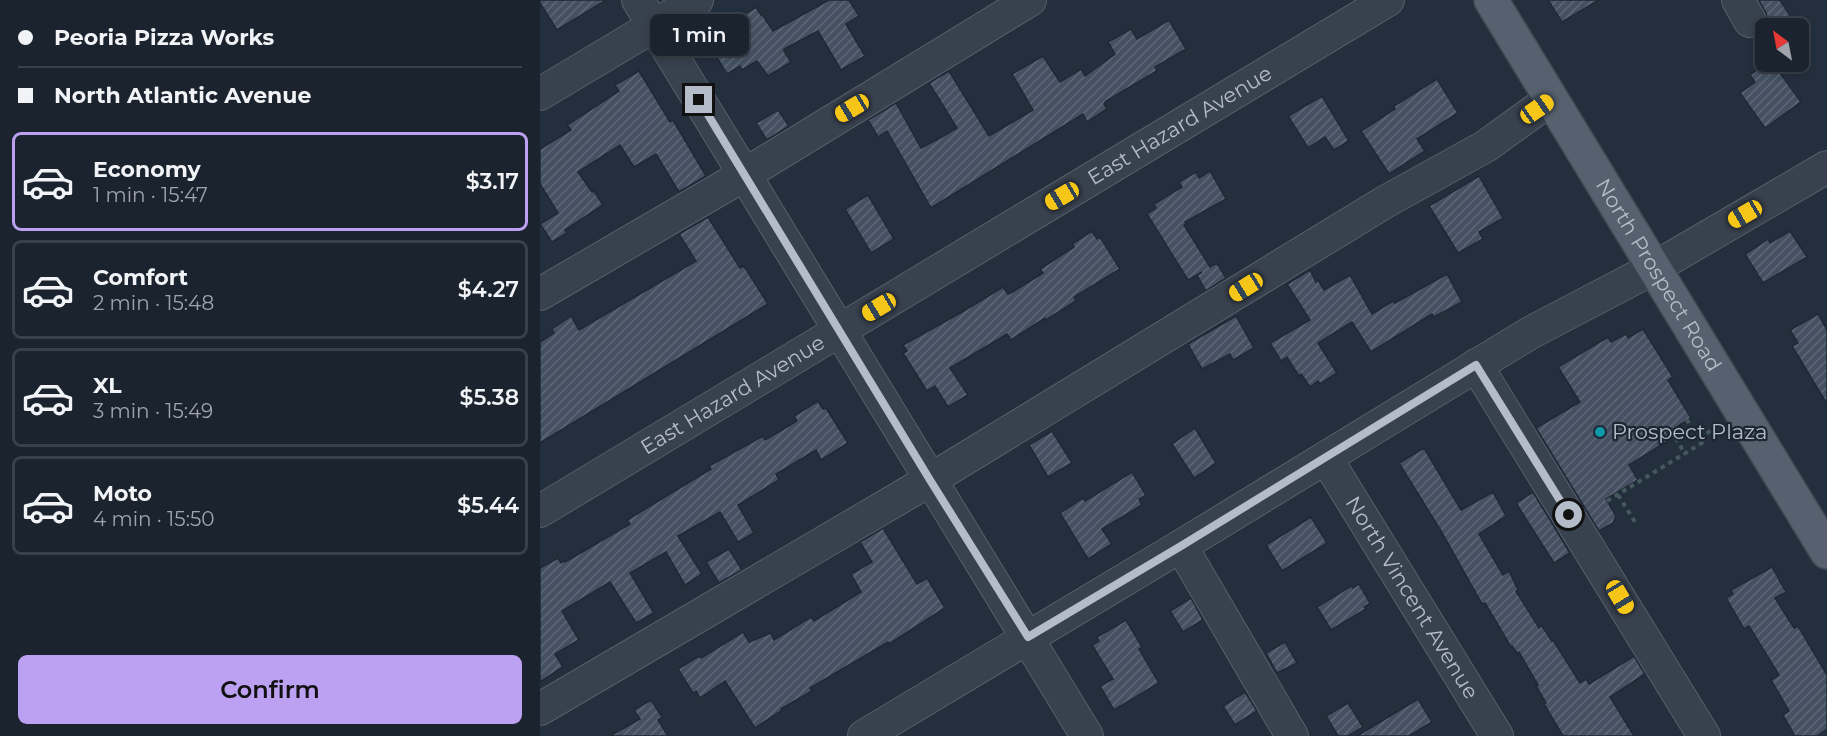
<!DOCTYPE html>
<meta charset="utf-8">
<style>
:root{--surface:#1b232e;--page:#242b36;--text:#f1f3f6;--muted:#a0a4aa;--line:#39404a;--accent:#bca0f2}
body{margin:0;font-family:Montserrat,sans-serif;background:var(--page);color:var(--text);height:100vh;display:flex;flex-direction:column;font-size:22px;white-space:nowrap}
*{box-sizing:border-box;margin:0}
p{font-size:20px;color:var(--muted)}
.icon{flex:none;width:33px;height:33px;fill:none;stroke:currentColor;stroke-width:2;stroke-linecap:round;stroke-linejoin:round}
.map{position:relative;flex:1;overflow:hidden}
.side{display:flex;flex-direction:column;background:var(--surface);width:540px}
.side>*{flex:none}
.hud{display:grid;align-content:center;height:132px;padding:0 18px;background:var(--surface)}
.needle{width:39px;rotate:328deg}
.tools{position:absolute;left:1215px;top:18px;display:grid;gap:12px}
.tools a{display:grid;place-items:center;width:54px;height:54px;border-radius:9px;background:var(--surface);box-shadow:0 3px 9px #0003,0 0 0 2px var(--line);font-size:30px}
.end{position:absolute;width:27px;height:27px;margin:-14px;border:8px solid #b4bcc9;background:#111;box-shadow:0 0 0 3px #111}
.from{border-radius:50%}
.bubble{position:absolute;height:42px;border-radius:9px;background:var(--surface);box-shadow:0 3px 9px #0003,0 0 0 2px var(--line);font-size:20px;font-weight:600;line-height:42px;text-align:center}
.car{position:absolute;width:18px;height:36px;margin:-18px -9px;border-radius:8px;box-shadow:0 0 4px 2px #0007;background:linear-gradient(#f5c518 24%,#345 0 40%,#f5c518 0 76%,#345 0 86%,#f5c518 0)}
.hud b{display:flex;align-items:center;gap:21px;height:57px;font-size:22px}
.hud b+b{border-top:2px solid var(--line)}
.hud i{width:15px;height:15px;background:var(--text)}
ul{padding:0;list-style:none}
li{display:flex;align-items:center;gap:18px;height:99px;margin:0 12px 9px;padding:0 6px;border:3px solid var(--line);border-radius:9px}
li div{flex:1}
li b{display:block;font-size:22px}
li em{font-style:normal;font-weight:600}
li.active{border-color:var(--accent)}
li>.icon{width:54px;height:54px;stroke-width:1.5}
.action{display:flex;gap:12px;margin-top:auto;padding:12px 18px}
.action a{flex:1;height:69px;border-radius:9px;background:var(--accent);color:#111;font-size:24px;font-weight:600;line-height:69px;text-align:center}
main{display:flex;flex:1;min-height:0}
.map>svg:first-child{display:block}
</style>
<main>
<section class="side">
<div class="hud">
<b><i class="from"></i>Peoria Pizza Works</b>
<b><i></i>North Atlantic Avenue</b>
</div>
<ul>
<li class="active"><svg class="icon" aria-label="car" viewBox="0 0 24 24"><path d="M5 17H2v-5l4-1 3-4h7l3 4 3 1v5h-3M9 17h6M6 11h13"/><circle cx="7" cy="17" r="2"/><circle cx="17" cy="17" r="2"/></svg><div><b>Economy</b><p>1 min · 15:47</p></div><em>$3.17</em></li>
<li><svg class="icon" aria-label="car" viewBox="0 0 24 24"><path d="M5 17H2v-5l4-1 3-4h7l3 4 3 1v5h-3M9 17h6M6 11h13"/><circle cx="7" cy="17" r="2"/><circle cx="17" cy="17" r="2"/></svg><div><b>Comfort</b><p>2 min · 15:48</p></div><em>$4.27</em></li>
<li><svg class="icon" aria-label="car" viewBox="0 0 24 24"><path d="M5 17H2v-5l4-1 3-4h7l3 4 3 1v5h-3M9 17h6M6 11h13"/><circle cx="7" cy="17" r="2"/><circle cx="17" cy="17" r="2"/></svg><div><b>XL</b><p>3 min · 15:49</p></div><em>$5.38</em></li>
<li><svg class="icon" aria-label="car" viewBox="0 0 24 24"><path d="M5 17H2v-5l4-1 3-4h7l3 4 3 1v5h-3M9 17h6M6 11h13"/><circle cx="7" cy="17" r="2"/><circle cx="17" cy="17" r="2"/></svg><div><b>Moto</b><p>4 min · 15:50</p></div><em>$5.44</em></li>
</ul>
<div class="action"><a>Confirm</a></div>
</section>
<div class="map">
<svg width="1287" height="736" viewBox="0 0 1287 736">
<defs>
<pattern id="building-hatch" width="6" height="6" patternUnits="userSpaceOnUse" patternTransform="scale(1.5)"><rect width="6" height="6" fill="#455162"/><path d="M-1 1l2-2M0 6l6-6M5 7l2-2" fill="none" stroke="#5d6877"/></pattern>
</defs>
<rect width="100%" height="100%" fill="#242f3e"/>
<g fill="url(#building-hatch)" stroke="#1f2835" stroke-width="1.5">
<polygon points="0,0 66,0 17,30 0,3"/>
<polygon points="289,0 309,0 319,16 306,24 325,56 301,70 278,31 244,49 244,51 251,62 228,76 217,61 202,70 200,66 187,74 171,48 198,31 197,29 198,28 194,21 216,7 221,15 222,14 233,31"/>
<polygon points="1008,0 1059,0 1022,22"/>
<polygon points="1219,0 1240,0 1258,28 1229,28 1227,25 1228,20 1226,13"/>
<polygon points="629,20 646,49 615,67 617,71 566,101 564,104 567,109 547,122 543,114 391,208 347,131 338,137 328,120 356,103 381,148 400,138 417,128 389,83 409,71 449,136 493,110 472,74 503,56 520,82 541,69 545,76 575,54 568,42 591,29 597,39"/>
<polygon points="1228,62 1232,62 1261,102 1225,128 1200,93 1215,82 1210,75"/>
<polygon points="99,71 130,122 133,120 166,176 139,192 116,154 94,167 80,145 38,172 52,192 54,191 63,205 25,230 27,233 12,242 0,224 18,213 0,184 0,149 31,130 27,125 79,91 75,85"/>
<polygon points="897,79 918,113 877,139 885,151 849,174 821,131 855,109 854,106"/>
<polygon points="782,96 809,141 794,150 785,137 768,148 748,116"/>
<polygon points="238,110 249,126 227,140 216,123"/>
<polygon points="670,171 686,199 645,222 646,224 644,225 670,267 677,263 686,278 666,291 657,275 662,272 648,280 607,214 616,208 614,204 642,187 639,182 656,172 659,178"/>
<polygon points="939,176 963,218 939,232 943,239 918,253 889,206"/>
<polygon points="328,195 354,239 331,253 305,209"/>
<polygon points="168,217 200,268 204,266 228,304 0,443 0,342 14,333 12,329 31,316 39,330 156,261 139,234"/>
<polygon points="552,231 557,239 560,237 580,269 534,297 536,301 506,320 505,318 471,340 467,334 410,368 428,395 408,407 395,386 387,391 363,353 367,351 363,345 422,312 463,287 468,294 471,293 503,273 500,269 534,247 532,244"/>
<polygon points="1250,231 1267,257 1223,283 1205,254 1228,239 1230,243"/>
<polygon points="770,270 776,282 778,280 784,290 810,275 832,314 853,301 855,303 907,274 922,302 894,317 892,314 831,352 812,322 778,343 797,373 780,384 778,381 770,387 761,374 759,376 747,357 741,361 730,343 770,320 747,284"/>
<polygon points="1278,314 1287,330 1287,404 1252,346 1258,343 1250,330"/>
<polygon points="696,316 714,348 693,360 690,354 662,369 648,344"/>
<polygon points="1103,329 1133,377 1128,380 1151,418 1127,433 1131,439 1089,465 1098,480 1066,499 1076,516 1073,523 1059,531 996,428 1040,402 1018,367 1068,337 1071,342 1086,334 1088,338"/>
<polygon points="278,401 283,409 286,408 308,443 281,460 276,450 236,474 239,480 198,505 214,533 198,542 180,512 138,536 162,574 145,585 126,552 90,573 114,613 96,623 70,582 22,611 39,640 15,654 23,667 0,682 0,568 18,558 21,563 24,561 25,562 90,524 87,520 171,469 169,466 223,436 225,440 257,421 254,416"/>
<polygon points="655,428 676,463 654,478 632,444"/>
<polygon points="512,431 532,463 508,477 489,445"/>
<polygon points="884,448 921,510 953,492 966,516 939,534 963,575 969,571 978,590 976,591 999,628 1002,626 1012,641 1013,640 1040,683 1046,679 1049,684 1094,656 1105,674 1070,697 1094,736 1023,736 1004,704 1006,703 996,686 998,685 979,652 977,653 972,646 971,647 945,603 942,604 901,531 859,463"/>
<polygon points="592,472 606,495 599,499 602,505 562,529 572,544 548,559 520,513 543,498 545,501"/>
<polygon points="993,492 1030,553 1014,563 976,503"/>
<polygon points="771,517 787,543 742,571 726,545"/>
<polygon points="343,528 377,584 387,578 405,608 349,644 348,642 270,688 272,691 241,709 242,710 215,728 185,681 160,698 156,691 153,693 138,669 159,656 161,658 203,632 209,642 231,633 234,640 271,617 274,621 321,592 311,574 332,562 320,542"/>
<polygon points="189,549 202,570 179,583 166,562"/>
<polygon points="1232,567 1246,592 1235,598 1254,628 1258,626 1287,675 1287,729 1277,736 1255,736 1243,715 1249,711 1231,680 1239,675 1209,626 1204,629 1186,598 1193,594 1191,590"/>
<polygon points="819,584 830,603 824,607 826,609 791,630 777,607 811,586 813,588"/>
<polygon points="651,598 663,620 643,632 630,611"/>
<polygon points="586,620 602,647 599,649 619,683 574,710 560,686 573,679 552,645 559,641 557,637"/>
<polygon points="745,642 757,663 737,673 726,653"/>
<polygon points="705,692 717,711 695,725 683,706"/>
<polygon points="878,699 892,722 869,736 817,736"/>
<polygon points="111,700 122,717 118,720 128,736 70,736 100,719 94,710"/>
<polygon points="808,703 823,727 808,736 798,736 786,716"/>
</g>
<g fill="none" stroke-linecap="round" stroke-linejoin="round">
<g stroke="#565f6c" stroke-width="34">
<g id="minor">
<polyline points="98,0 547,736"/>
<polyline points="1198,0 1210,21"/>
<polyline points="0,94 157,0"/>
<polyline points="0,294 204,175 490,0"/>
<polyline points="936,365 1164,736"/>
<path id="s1" d="M786 458 957 736"/>
<path id="s2" d="M0 511 848 0"/>
<polyline points="641,546 752,736"/>
<polyline points="0,709 390,480 845,202 946,146 1011,99"/>
<polyline points="324,736 641,546 990,333 1114,268 1287,167"/>
</g>
</g>
<g stroke="#414a57" stroke-width="36">
<g id="major">
<path id="s3" d="M951 0 1287 552"/>
</g>
</g>
<g stroke="#44595c" stroke-width="4" stroke-dasharray="4.5 4.5" stroke-linecap="butt">
<polyline points="1131,430 1145,454"/>
<polyline points="1159,438 1175,428"/>
<polyline points="1078,495 1097,525"/>
<polyline points="1067,501 1162,443 1147,420"/>
</g>
<use href="#minor" stroke="#38414e" stroke-width="32"/>
<use href="#major" stroke="#56606e" stroke-width="33"/>
</g>
<g fill="none" stroke-linecap="round" stroke-linejoin="round">
<polyline stroke="#b4bcc9" stroke-width="8" points="159,100 390,480 488,637 641,546 936,365 1029,515"/>
</g>
<circle fill="#0f9aa8" stroke="#1d2633" stroke-width="2" cx="1060" cy="432" r="6"/>
<g text-anchor="middle" stroke-width="4.5" stroke-linejoin="round" paint-order="stroke">
<g font-size="21" fill="#b4bcc9" stroke="#1d2633">
<text dy="7" stroke="none"><textPath href="#s2" startOffset="747">East Hazard Avenue</textPath></text>
<text dy="7" stroke="none"><textPath href="#s3" startOffset="322">North Prospect Road</textPath></text>
<text dy="7" stroke="none"><textPath href="#s2" startOffset="225">East Hazard Avenue</textPath></text>
<text dy="7" stroke="none"><textPath href="#s1" startOffset="164">North Vincent Avenue</textPath></text>
</g>
<g font-size="21" fill="#b4bcc9" stroke="#1d2633" text-anchor="start">
<text x="1072" y="439">Prospect Plaza</text>
</g>
</g>
</svg>
<div class="tools">
<a><svg class="needle" viewBox="-14 -14 28 28"><path d="M0-13l5 13h-10z" fill="#e53935"/><path d="M0 13l5-13h-10z" fill="#a0a4aa"/></svg></a>
</div>
<i class="end from" style="left:1029px;top:515px"></i>
<i class="end" style="left:159px;top:100px"></i>
<div class="bubble" style="left:110px;top:14px;width:99px">1 min</div>
<i class="car" style="left:312px;top:108px;rotate:239deg"></i>
<i class="car" style="left:997px;top:109px;rotate:55deg"></i>
<i class="car" style="left:522px;top:196px;rotate:239deg"></i>
<i class="car" style="left:1205px;top:214px;rotate:240deg"></i>
<i class="car" style="left:706px;top:287px;rotate:238deg"></i>
<i class="car" style="left:339px;top:307px;rotate:239deg"></i>
<i class="car" style="left:1080px;top:597px;rotate:149deg"></i>
</div>
</main>
